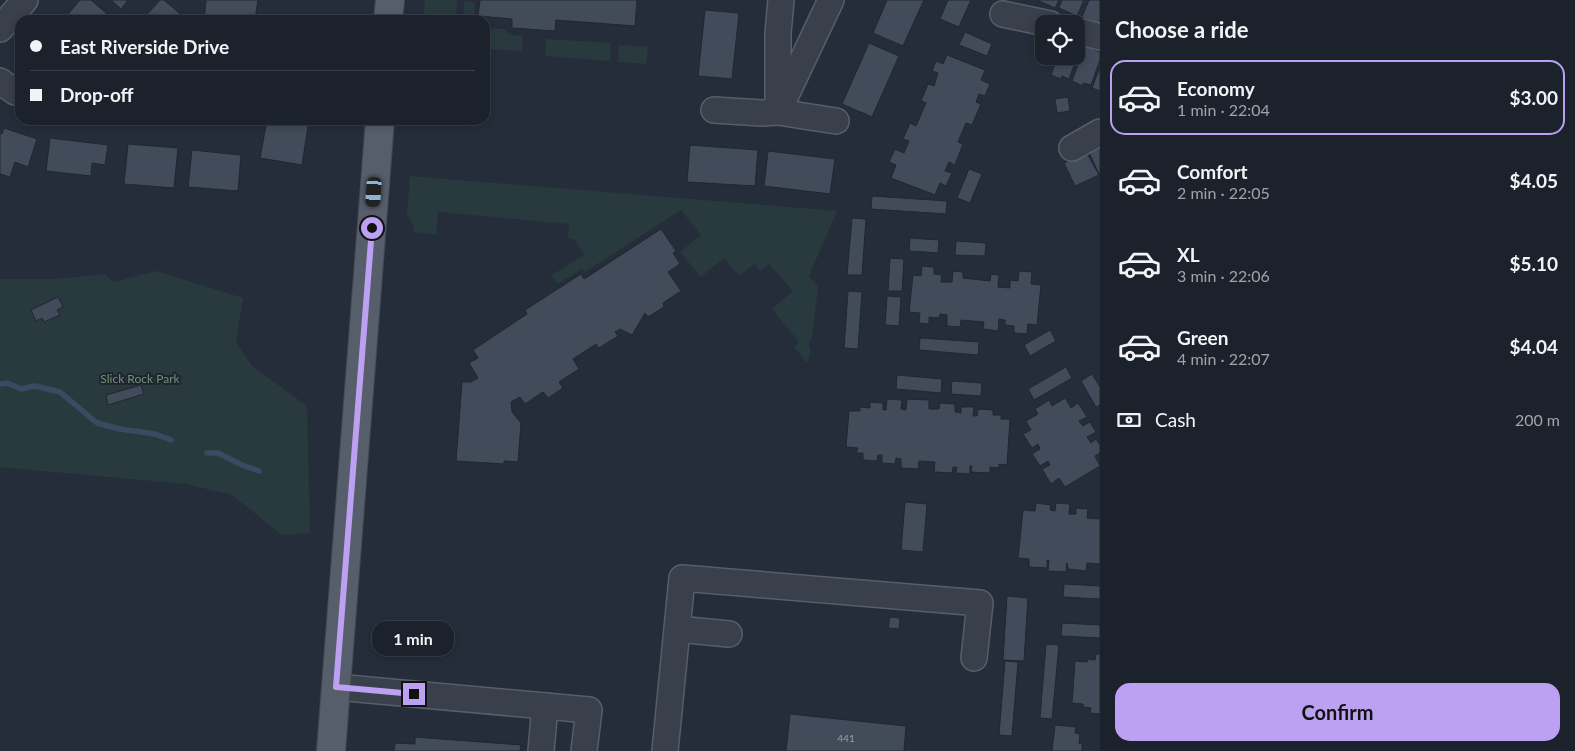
<!DOCTYPE html>
<meta charset="utf-8">
<style>
:root{--surface:#1c222c;--page:#252a34;--text:#f1f3f6;--muted:#a0a4a9;--line:#3a3f48;--accent:#bca0f2}
body{margin:0;font-family:Lato,sans-serif;background:var(--page);color:var(--text);height:100vh;display:flex;flex-direction:column;font-size:19px;white-space:nowrap}
*{box-sizing:border-box;margin:0}
p{font-size:16px;color:var(--muted)}
.icon{flex:none;width:28px;height:28px;fill:none;stroke:currentColor;stroke-width:2;stroke-linecap:round;stroke-linejoin:round}
.map{position:relative;flex:1;overflow:hidden}
.sheet{display:flex;flex-direction:column;background:var(--surface);width:475px}
.sheet>*{flex:none}
.hud{position:absolute;left:15px;top:15px;width:475px;height:110px;border-radius:15px;box-shadow:0 2px 8px #0003,0 0 0 1px var(--line);display:grid;align-content:center;height:110px;padding:0 15px;background:var(--surface)}
.buttons{position:absolute;left:1035px;top:15px;display:grid;gap:10px}
.buttons a{display:grid;place-items:center;width:50px;height:50px;border-radius:10px;background:var(--surface);box-shadow:0 2px 8px #0003,0 0 0 1px var(--line);font-size:25px}
.end{position:absolute;width:22px;height:22px;margin:-11px;border:6px solid #bca0f2;background:#111;box-shadow:0 0 0 2px #111}
.from{border-radius:50%}
.bubble{position:absolute;height:35px;border-radius:15px;background:var(--surface);box-shadow:0 2px 8px #0003,0 0 0 1px var(--line);font-size:16px;font-weight:700;line-height:35px;text-align:center}
.car{position:absolute;width:15px;height:30px;margin:-15px -8px;border-radius:6px;box-shadow:0 0 4px 1px #0007;background:linear-gradient(#222 24%,#8ab4d8 0 40%,#222 0 76%,#8ab4d8 0 86%,#222 0)}
.hud b{display:flex;align-items:center;gap:18px;height:48px;font-size:19px}
.hud b+b{border-top:1px solid var(--line)}
.hud i{width:12px;height:12px;background:var(--text)}
ul{padding:0;list-style:none}
li{display:flex;align-items:center;gap:15px;height:75px;margin:0 10px 8px;padding:0 5px;border:2px solid transparent;border-radius:15px}
li div{flex:1}
li b{display:block;font-size:19px}
li em{font-style:normal;font-weight:700}
li.selected{border-color:var(--accent)}
li>.icon{width:45px;height:45px;stroke-width:1.5}
h2{padding:0 15px;font-size:22px;line-height:60px}
.pay{display:flex;align-items:center;gap:12px;height:55px;padding:0 15px;font-size:19px}
.pay p{margin-inline-start:auto}
.cta{display:flex;gap:10px;margin-top:auto;padding:10px 15px}
.cta a{flex:1;height:58px;border-radius:15px;background:var(--accent);color:#111;font-size:20px;font-weight:700;line-height:58px;text-align:center}
main{display:flex;flex:1;min-height:0}
.map>svg:first-child{display:block}
</style>
<main>
<div class="map">
<svg width="1100" height="751" viewBox="0 0 1100 751">
<rect width="100%" height="100%" fill="#252d3b"/>
<g fill="#283a3d">
<polygon points="425,0 457,0 456,20 423,20"/>
<polygon points="464,1 475,2 474,20 463,20"/>
<polygon points="485,28 505,29 510,35 523,36 522,51 485,49"/>
<polygon points="546,39 611,43 610,61 545,56"/>
<polygon points="619,45 648,47 646,64 618,62"/>
<polygon points="410,176 837,211 809,276 818,287 812,336 809,345 811,352 807,363 794,347 799,342 772,309 793,291 769,264 761,271 754,264 739,276 724,258 701,277 680,252 701,235 681,210 585,272 582,269 557,284 552,275 584,255 574,239 568,238 569,224 438,212 436,235 413,232 414,227 407,215"/>
<polygon points="156,271 243,298 236,342 252,366 307,406 310,533 282,535 232,495 186,484 0,467 0,279 56,279 105,274 114,282"/>
</g>
<g fill="none" stroke-linecap="round" stroke-linejoin="round">
<g stroke="#3c4963" stroke-width="5.5">
<polyline points="0,384 7,383 21,389 35,386 60,392 97,423 120,429 155,434 171,440"/>
<polyline points="207,453 218,453 242,465 259,471"/>
</g>
</g>
<g fill="#424b5a" stroke="#202632">
<polygon points="80,0 91,0 114,20 63,20"/>
<polygon points="111,0 128,0 121,9"/>
<polygon points="160,0 164,0 185,18 183,20 142,20"/>
<polygon points="206,0 258,0 255,20 204,20"/>
<polygon points="480,0 637,0 635,26 556,20 555,31 512,28 512,19 478,16"/>
<polygon points="887,0 924,0 903,46 873,33"/>
<polygon points="948,0 971,0 959,27 940,19"/>
<polygon points="1037,0 1059,0 1055,8"/>
<polygon points="1062,0 1084,0 1077,16 1059,8"/>
<polygon points="1089,0 1100,0 1100,24 1082,17"/>
<polygon points="705,10 739,13 732,79 698,76"/>
<polygon points="965,32 992,44 987,56 959,45"/>
<polygon points="869,43 899,56 872,117 842,104"/>
<polygon points="1076,44 1081,46 1069,79 1062,76 1061,79 1051,75 1058,56 1076,56"/>
<polygon points="1085,46 1100,52 1100,60 1091,85 1083,83 1083,86 1072,81"/>
<polygon points="947,55 985,70 981,80 990,84 985,96 979,94 976,102 981,104 972,125 966,123 958,142 963,144 955,165 949,162 945,171 952,173 946,186 940,183 935,195 891,178 896,165 889,162 895,149 904,153 909,141 903,139 910,123 916,126 926,103 921,101 928,84 934,86 938,73 932,71 936,61 943,64"/>
<polygon points="1100,67 1100,91 1092,88"/>
<polygon points="1068,97 1070,111 1057,113 1055,99"/>
<polygon points="267,120 309,120 302,165 260,158"/>
<polygon points="4,128 37,139 28,167 15,162 10,177 0,174 0,133 2,134"/>
<polygon points="50,138 108,145 105,165 92,163 91,176 46,171"/>
<polygon points="128,144 178,148 174,188 124,184"/>
<polygon points="690,145 758,150 755,186 687,182"/>
<polygon points="1100,145 1100,173 1099,174 1088,150"/>
<polygon points="192,150 241,155 238,191 188,187"/>
<polygon points="768,151 835,159 830,194 764,186"/>
<polygon points="1086,152 1099,175 1075,186 1064,163"/>
<polygon points="969,169 982,174 970,203 957,198"/>
<polygon points="872,196 947,201 946,214 871,209"/>
<polygon points="852,218 866,219 862,275 847,275"/>
<polygon points="661,229 676,251 673,253 680,264 668,272 681,291 663,303 664,307 648,317 645,313 632,335 620,329 615,332 618,336 599,348 596,344 573,359 579,369 559,382 563,388 548,398 543,392 525,404 520,397 511,402 512,412 521,423 518,462 504,461 504,464 456,461 462,382 471,382 478,378 469,363 478,358 473,350 527,314 525,310 581,274 584,279"/>
<polygon points="910,238 939,240 938,253 909,251"/>
<polygon points="956,241 986,243 985,256 955,255"/>
<polygon points="890,258 904,259 902,291 888,291"/>
<polygon points="922,266 934,267 934,274 942,275 941,282 952,282 953,271 963,272 963,278 990,281 991,274 999,275 998,287 1010,288 1010,280 1018,281 1019,271 1032,272 1031,284 1041,285 1037,325 1028,324 1027,334 1014,333 1014,326 1005,325 1005,320 999,319 998,331 983,329 984,322 961,320 960,327 947,326 947,315 940,314 939,318 929,317 929,324 919,323 920,313 909,312 913,275 921,276"/>
<polygon points="848,291 862,292 858,349 844,348"/>
<polygon points="887,296 901,297 899,326 885,325"/>
<polygon points="58,297 63,307 57,310 60,315 44,322 42,318 36,321 31,310"/>
<polygon points="1050,330 1056,341 1030,356 1024,345"/>
<polygon points="920,338 979,342 978,355 919,350"/>
<polygon points="1066,367 1072,378 1034,400 1028,389"/>
<polygon points="1092,374 1100,387 1100,405 1096,407 1081,381"/>
<polygon points="897,375 942,379 941,393 896,389"/>
<polygon points="952,381 982,383 981,396 951,394"/>
<polygon points="141,385 144,394 108,405 106,395"/>
<polygon points="1065,398 1071,408 1078,403 1087,417 1079,421 1083,426 1090,422 1096,432 1087,437 1091,443 1096,439 1100,445 1100,453 1095,456 1100,466 1065,487 1059,478 1051,484 1042,469 1050,465 1048,461 1040,466 1032,454 1040,449 1038,444 1032,448 1023,434 1031,430 1026,421 1038,414 1035,409 1049,400 1052,406"/>
<polygon points="887,399 902,400 901,409 906,410 907,399 929,400 929,409 939,409 940,403 955,404 955,412 961,413 961,407 974,407 973,416 977,416 978,409 993,410 993,415 1001,415 1001,419 1010,419 1007,465 999,464 999,468 990,467 990,473 971,472 972,466 970,466 970,474 956,473 957,467 953,467 952,473 934,472 935,462 919,461 918,469 901,468 901,459 896,458 895,464 882,463 882,455 878,455 877,461 863,460 863,453 856,453 858,448 846,447 849,411 860,411 860,407 870,408 870,402 883,403 883,410 886,410"/>
<polygon points="905,502 927,504 923,552 901,550"/>
<polygon points="1036,503 1051,505 1050,510 1055,511 1056,503 1070,504 1069,514 1076,514 1076,508 1088,509 1087,518 1100,519 1100,564 1087,563 1086,571 1068,569 1067,563 1066,572 1048,571 1049,560 1047,560 1047,568 1029,567 1029,559 1018,558 1023,510 1035,511"/>
<polygon points="1064,584 1100,586 1100,599 1063,597"/>
<polygon points="1007,596 1028,598 1024,661 1003,660"/>
<polygon points="890,617 900,618 899,629 888,628"/>
<polygon points="1062,623 1100,625 1100,638 1061,636"/>
<polygon points="1046,644 1059,645 1052,719 1040,718"/>
<polygon points="1096,654 1100,654 1100,714 1090,713 1091,708 1083,707 1083,704 1072,703 1075,661 1087,662 1088,659 1095,660"/>
<polygon points="1005,661 1018,662 1012,736 999,735"/>
<polygon points="790,714 906,726 904,751 786,751"/>
<polygon points="1055,725 1076,727 1075,733 1080,734 1079,744 1082,743 1082,751 1052,751"/>
<polygon points="415,737 521,745 520,751 394,751 395,743 415,744"/>
</g>
<g fill="none" stroke-linecap="round" stroke-linejoin="round">
<g stroke="#575d69" stroke-width="28">
<g id="minor">
<polyline points="781,0 778,33 778,112 836,121"/>
<polyline points="1003,14 1050,24"/>
<polyline points="0,29 25,0"/>
<polyline points="1076,30 1100,37"/>
<polyline points="0,81 15,92 20,93"/>
<polyline points="714,110 762,113 778,112 831,0"/>
<polyline points="1072,148 1100,132"/>
<polyline points="677,629 729,634"/>
<polyline points="336,687 589,710 584,751"/>
<polyline points="541,751 545,706"/>
<polyline points="665,751 682,578 980,603 974,658"/>
</g>
</g>
<g stroke="#424854" stroke-width="30">
<g id="major">
<polyline points="388,20 390,0"/>
<polyline points="331,751 380,120"/>
</g>
</g>
<use href="#minor" stroke="#393f4b" stroke-width="25"/>
<use href="#major" stroke="#575e6b" stroke-width="28"/>
</g>
<g fill="none" stroke-linecap="round" stroke-linejoin="round">
<polyline stroke="#bca0f2" stroke-width="6" points="372,228 336,687 414,694"/>
</g>
<g text-anchor="middle" stroke-width="4" stroke-linejoin="round" paint-order="stroke">
<g font-size="10" fill="#989eac">
<text x="846" y="742">441</text>
</g>
<g font-size="12" fill="#6e957a" stroke="#1e2430">
<text x="140" y="383">Slick Rock Park</text>
</g>
</g>
</svg>
<div class="buttons">
<a><svg class="icon" aria-label="locate" viewBox="0 0 24 24"><circle cx="12" cy="12" r="6"/><path d="M12 2v4M12 18v4M2 12h4M18 12h4"/></svg></a>
</div>
<i class="end from" style="left:372px;top:228px"></i>
<i class="end" style="left:414px;top:694px"></i>
<div class="bubble" style="left:372px;top:621px;width:82px">1 min</div>
<i class="car" style="left:374px;top:192px;rotate:184deg"></i>
<div class="hud">
<b><i class="from"></i>East Riverside Drive</b>
<b><i></i>Drop-off</b>
</div>
</div>
<section class="sheet">
<h2>Choose a ride</h2>
<ul>
<li class="selected"><svg class="icon" aria-label="car" viewBox="0 0 24 24"><path d="M5 17H2v-5l4-1 3-4h7l3 4 3 1v5h-3M9 17h6M6 11h13"/><circle cx="7" cy="17" r="2"/><circle cx="17" cy="17" r="2"/></svg><div><b>Economy</b><p>1 min · 22:04</p></div><em>$3.00</em></li>
<li><svg class="icon" aria-label="car" viewBox="0 0 24 24"><path d="M5 17H2v-5l4-1 3-4h7l3 4 3 1v5h-3M9 17h6M6 11h13"/><circle cx="7" cy="17" r="2"/><circle cx="17" cy="17" r="2"/></svg><div><b>Comfort</b><p>2 min · 22:05</p></div><em>$4.05</em></li>
<li><svg class="icon" aria-label="car" viewBox="0 0 24 24"><path d="M5 17H2v-5l4-1 3-4h7l3 4 3 1v5h-3M9 17h6M6 11h13"/><circle cx="7" cy="17" r="2"/><circle cx="17" cy="17" r="2"/></svg><div><b>XL</b><p>3 min · 22:06</p></div><em>$5.10</em></li>
<li><svg class="icon" aria-label="car" viewBox="0 0 24 24"><path d="M5 17H2v-5l4-1 3-4h7l3 4 3 1v5h-3M9 17h6M6 11h13"/><circle cx="7" cy="17" r="2"/><circle cx="17" cy="17" r="2"/></svg><div><b>Green</b><p>4 min · 22:07</p></div><em>$4.04</em></li>
</ul>
<div class="pay"><svg class="icon" aria-label="cash" viewBox="0 0 24 24"><path d="M3 7h18v10H3z"/><circle cx="12" cy="12" r="2"/></svg>Cash<p>200 m</p></div>
<div class="cta"><a>Confirm</a></div>
</section>
</main>
